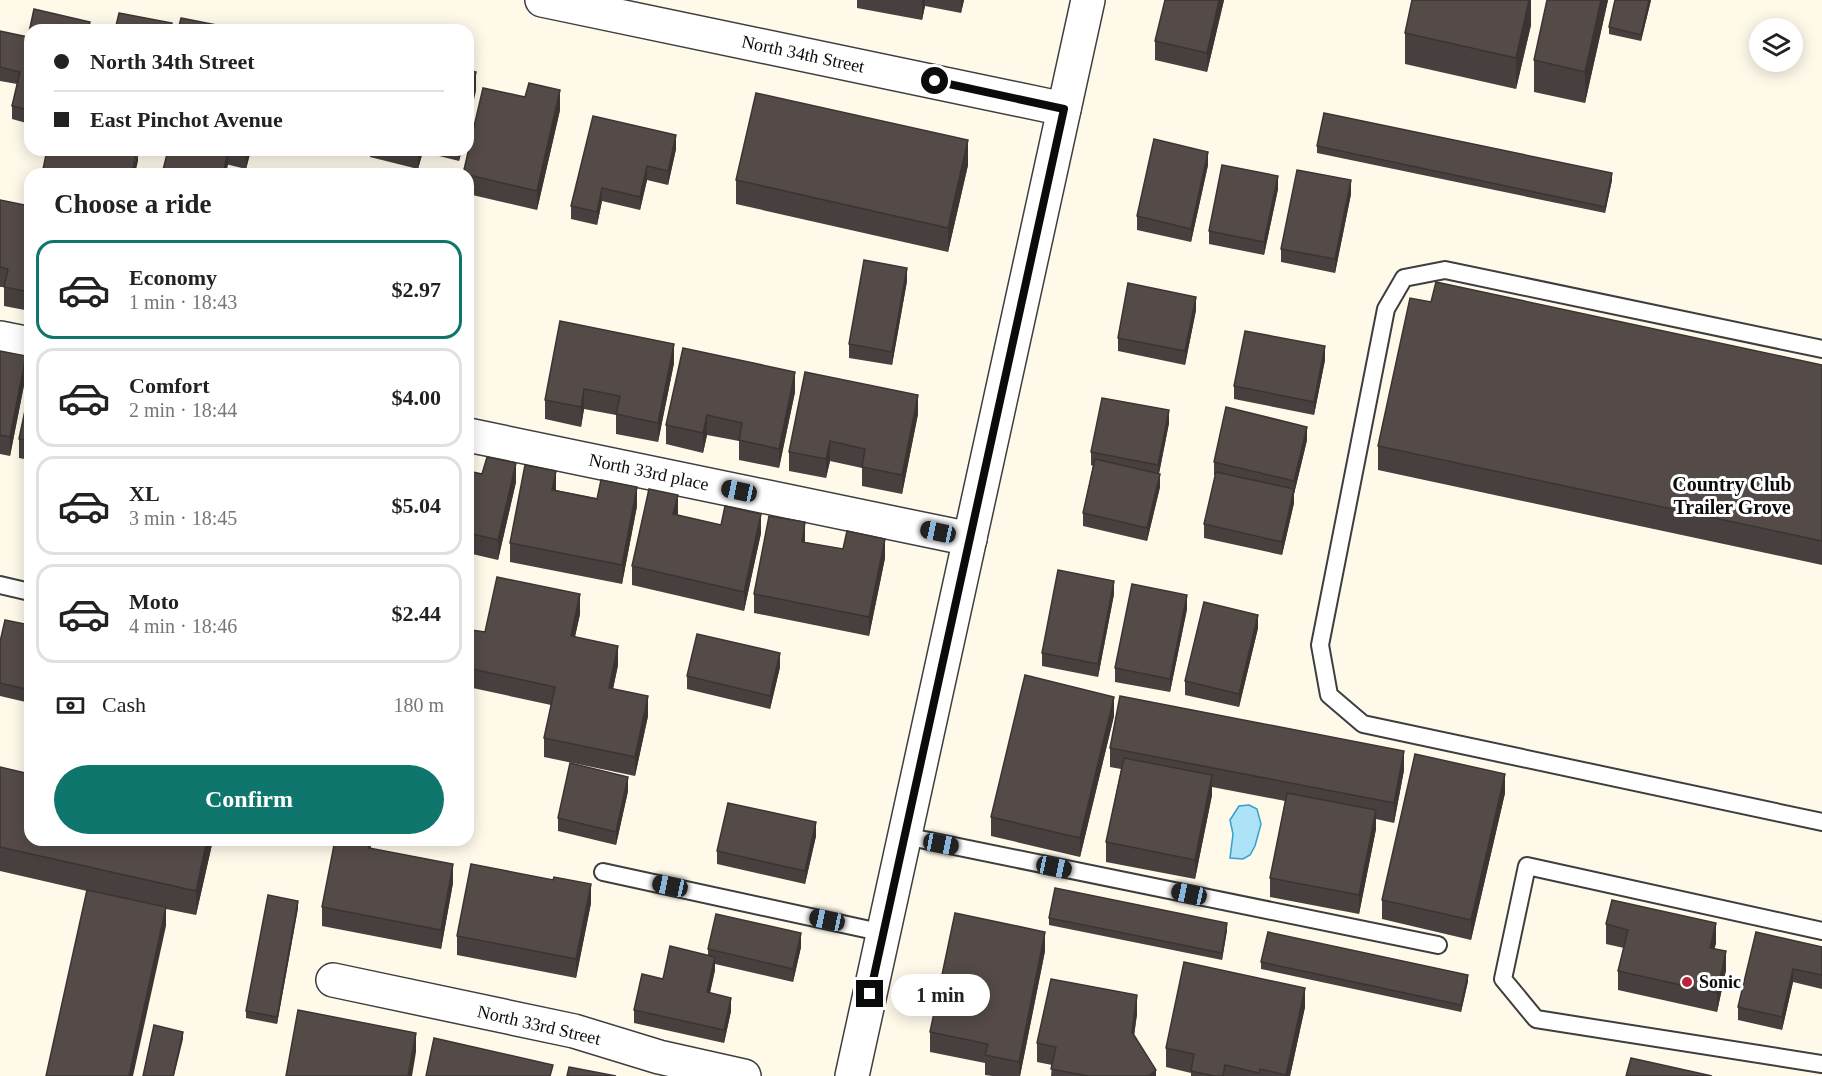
<!DOCTYPE html>
<meta charset="utf-8">
<style>
:root{--surface:#fff;--page:#f2f2f2;--text:#222;--muted:#767676;--line:#e0e0e0;--accent:#0f766e}
body{margin:0;font-family:Georgia,serif;background:var(--page);color:var(--text);height:100vh;display:flex;flex-direction:column;font-size:22px;white-space:nowrap}
*{box-sizing:border-box;margin:0}
p{font-size:20px;color:var(--muted)}
.icon{flex:none;width:33px;height:33px;fill:none;stroke:currentColor;stroke-width:2;stroke-linecap:round;stroke-linejoin:round}
.map{position:relative;flex:1;overflow:hidden}
.side{position:absolute;left:24px;top:168px;width:450px;height:678px;display:flex;flex-direction:column;background:var(--surface);border-radius:18px;box-shadow:0 3px 15px #0003}
.side>*{flex:none}
.top-card{position:absolute;left:24px;top:24px;width:450px;height:132px;border-radius:18px;box-shadow:0 3px 15px #0003;display:grid;align-content:center;height:132px;padding:0 30px;background:var(--surface)}
.controls{position:absolute;left:1749px;top:18px;display:grid;gap:12px}
.controls a{display:grid;place-items:center;width:54px;height:54px;border-radius:50%;background:var(--surface);box-shadow:0 3px 15px #0003;font-size:30px}
.end{position:absolute;width:27px;height:27px;margin:-14px;border:8px solid #0b0b0b;background:#fff;box-shadow:0 0 0 3px #fff}
.from{border-radius:50%}
.bubble{position:absolute;height:42px;border-radius:21px;background:var(--surface);box-shadow:0 3px 15px #0003;font-size:20px;font-weight:700;line-height:42px;text-align:center}
.car{position:absolute;width:18px;height:36px;margin:-18px -9px;border-radius:8px;box-shadow:0 0 4px 2px #0007;background:linear-gradient(#222 24%,#8ab4d8 0 40%,#222 0 76%,#8ab4d8 0 86%,#222 0)}
.top-card b{display:flex;align-items:center;gap:21px;height:57px;font-size:22px}
.top-card b+b{border-top:2px solid var(--line)}
.top-card i{width:15px;height:15px;background:var(--text)}
ul{padding:0;list-style:none}
li{display:flex;align-items:center;gap:18px;height:99px;margin:0 12px 9px;padding:0 18px;border:3px solid var(--line);border-radius:18px}
li div{flex:1}
li b{display:block;font-size:22px}
li em{font-style:normal;font-weight:700}
li.on{border-color:var(--accent)}
li>.icon{width:54px;height:54px;stroke-width:1.5}
h2{padding:0 30px;font-size:27px;line-height:72px}
.pay{display:flex;align-items:center;gap:15px;height:66px;padding:0 30px;font-size:22px}
.pay p{margin-inline-start:auto}
.button{display:flex;gap:12px;margin-top:auto;padding:12px 30px}
.button a{flex:1;height:69px;border-radius:36px;background:var(--accent);color:#fff;font-size:24px;font-weight:700;line-height:69px;text-align:center}
.map>svg:first-child{display:block}
</style>
<div class="map">
<svg width="1822" height="1076" viewBox="0 0 1822 1076">
<rect width="100%" height="100%" fill="#fff9ea"/>
<polygon fill="#aee2f6" stroke="#35a0ce" stroke-width="1.5" points="1249,805 1257,809 1261,824 1255,846 1250,855 1243,859 1230,858 1233,834 1230,820 1239,806"/>
<g fill="none" stroke-linecap="round" stroke-linejoin="round">
<g stroke="#3e3e3e" stroke-width="20">
<g id="service">
<polyline points="1822,349 1445,270 1404,278 1386,309 1320,645 1329,695 1363,724 1822,822"/>
<polyline points="0,585 30,592"/>
<polyline points="905,836 1438,945"/>
<polyline points="603,872 884,933"/>
<polyline points="1822,931 1527,866 1503,979 1536,1019 1822,1064"/>
</g>
</g>
<g stroke="#3e3e3e" stroke-width="36">
<g id="minor">
<polyline points="542,0 1064,109"/>
<polyline points="0,338 30,344"/>
<polyline points="468,435 970,539"/>
<polyline points="333,980 574,1031 659,1057 744,1076"/>
<polyline points="852,1076 1088,0"/>
</g>
</g>
<use href="#service" stroke="#fff" stroke-width="16"/>
<use href="#minor" stroke="#fff" stroke-width="33"/>
</g>
<g fill="#48403e">
<polygon points="857,0 964,0 961,13 925,6 922,20 857,8"/>
<polygon points="1224,0 1207,72 1155,60 1155,41"/>
<polygon points="1531,0 1531,25 1516,89 1405,64 1405,33"/>
<polygon points="1547,0 1608,0 1585,103 1534,92 1534,60"/>
<polygon points="1615,0 1651,0 1641,41 1609,34 1609,27"/>
<polygon points="34,9 90,22 90,30 30,30 30,124 12,119 12,106 17,84 0,81 0,31 28,37"/>
<polygon points="560,110 537,210 468,194 468,174"/>
<polygon points="593,116 676,149 668,185 647,180 640,210 602,201 597,225 571,219 571,206"/>
<polygon points="1317,146 1612,180 1605,213 1317,153"/>
<polygon points="168,150 251,150 246,169"/>
<polygon points="370,150 462,150 459,161 423,152 418,169 370,157"/>
<polygon points="968,165 948,252 736,204 736,180"/>
<polygon points="1208,165 1191,242 1137,230 1137,216"/>
<polygon points="1278,189 1264,255 1209,244 1209,231"/>
<polygon points="1351,194 1335,273 1281,262 1281,249"/>
<polygon points="0,200 30,206 30,311 4,306 4,287 0,287"/>
<polygon points="907,281 892,365 849,358 849,344"/>
<polygon points="1431,302 1822,365 1822,565 1378,470 1378,446"/>
<polygon points="1196,310 1185,365 1118,351 1118,338"/>
<polygon points="0,351 26,375 10,456 0,454"/>
<polygon points="1325,360 1314,415 1234,399 1234,386"/>
<polygon points="674,363 658,442 616,434 616,415 584,409 581,427 545,419 545,400"/>
<polygon points="30,387 30,460 19,458 19,439"/>
<polygon points="795,392 779,468 739,460 739,441 707,435 703,453 666,444 666,425"/>
<polygon points="918,414 902,494 862,486 862,468 830,461 826,478 789,471 789,452"/>
<polygon points="1169,423 1159,474 1160,487 1147,541 1083,526 1083,513 1093,466 1091,465 1091,452"/>
<polygon points="1307,440 1294,494 1294,503 1282,555 1204,538 1204,524 1215,475 1214,475 1214,462"/>
<polygon points="468,471 516,482 498,560 468,553"/>
<polygon points="556,490 637,506 622,584 510,562 510,543"/>
<polygon points="678,515 721,525 761,533 744,611 632,585 632,566"/>
<polygon points="805,542 885,558 869,636 754,613 754,594"/>
<polygon points="1114,594 1098,677 1042,666 1042,653"/>
<polygon points="1187,609 1170,692 1115,682 1115,668"/>
<polygon points="580,614 575,636 618,665 613,689 648,716 635,776 544,757 544,738 551,705 468,687 468,650 485,632"/>
<polygon points="30,625 30,703 0,696 0,642"/>
<polygon points="1258,628 1239,707 1185,695 1185,681"/>
<polygon points="780,667 770,709 687,689 687,676"/>
<polygon points="1114,716 1080,857 991,836 991,817"/>
<polygon points="1110,748 1404,770 1394,823 1376,819 1376,829 1359,914 1270,897 1270,878 1285,801 1212,787 1212,795 1195,879 1106,862 1106,842 1121,769 1110,767"/>
<polygon points="0,767 213,840 196,915 166,909 166,926 87,891 0,871"/>
<polygon points="628,791 616,845 558,831 558,818"/>
<polygon points="1505,793 1471,940 1382,919 1382,900"/>
<polygon points="816,836 805,884 717,864 717,851"/>
<polygon points="371,840 371,848 453,883 441,949 322,926 322,907"/>
<polygon points="553,880 591,903 576,978 457,955 457,936"/>
<polygon points="298,908 277,1024 246,1018 246,1011"/>
<polygon points="1049,918 1227,930 1222,960 1049,925"/>
<polygon points="1606,924 1716,943 1714,949 1726,970 1717,1012 1618,990 1618,971 1624,948 1606,944"/>
<polygon points="801,947 793,982 715,964 715,970 710,993 731,1011 724,1043 634,1023 634,1010 663,979 708,955 708,949"/>
<polygon points="1822,947 1822,989 1793,982 1782,1030 1738,1020 1738,1007"/>
<polygon points="1045,951 1020,1076 992,1076 985,1075 985,1063 930,1052 930,1032"/>
<polygon points="1261,962 1468,981 1461,1012 1261,969"/>
<polygon points="1305,1007 1290,1076 1191,1076 1191,1073 1166,1067 1166,1048"/>
<polygon points="1137,1014 1134,1035 1156,1076 1051,1076 1052,1065 1037,1062 1037,1043"/>
</g>
<g fill="#3b3432">
<polygon points="922,0 925,0 925,6 922,20"/>
<polygon points="961,0 964,0 961,13"/>
<polygon points="1219,0 1224,0 1207,72 1207,53"/>
<polygon points="1529,0 1531,0 1531,25 1516,89 1516,58"/>
<polygon points="1601,0 1608,0 1585,103 1585,72"/>
<polygon points="1649,0 1651,0 1641,41 1641,35"/>
<polygon points="476,72 476,91 468,125 468,105"/>
<polygon points="560,90 560,110 537,210 537,191"/>
<polygon points="676,135 676,149 668,185 668,171"/>
<polygon points="968,140 968,165 948,252 948,228"/>
<polygon points="138,150 138,161 135,174 132,174"/>
<polygon points="247,150 251,150 246,169 246,156"/>
<polygon points="418,150 423,150 418,169"/>
<polygon points="459,150 462,150 459,161"/>
<polygon points="228,152 228,165 226,174 223,174"/>
<polygon points="1208,152 1208,165 1191,242 1191,229"/>
<polygon points="647,166 647,180 640,210 640,197"/>
<polygon points="1612,173 1612,180 1605,213 1605,207"/>
<polygon points="1278,176 1278,189 1264,255 1264,242"/>
<polygon points="1351,180 1351,194 1335,273 1335,259"/>
<polygon points="602,188 602,201 597,225 597,212"/>
<polygon points="907,268 907,281 892,365 892,352"/>
<polygon points="1196,297 1196,310 1185,365 1185,351"/>
<polygon points="674,344 674,363 658,442 658,423"/>
<polygon points="1325,346 1325,360 1314,415 1314,402"/>
<polygon points="26,356 26,375 10,456 10,437"/>
<polygon points="795,372 795,392 779,468 779,449"/>
<polygon points="584,389 584,409 581,427 581,407"/>
<polygon points="918,395 918,414 902,494 902,475"/>
<polygon points="1169,410 1169,423 1158,478 1158,465"/>
<polygon points="707,415 707,435 703,453 703,433"/>
<polygon points="1307,427 1307,440 1294,494 1294,481"/>
<polygon points="830,441 830,461 826,478 826,459"/>
<polygon points="516,463 516,482 498,560 498,540"/>
<polygon points="556,471 556,490 552,490"/>
<polygon points="1160,474 1160,487 1147,541 1147,528"/>
<polygon points="637,487 637,506 622,584 622,565"/>
<polygon points="1294,489 1294,503 1282,555 1282,542"/>
<polygon points="678,495 678,514 673,533 673,514"/>
<polygon points="761,514 761,533 744,611 744,592"/>
<polygon points="805,522 805,541 802,561 802,542"/>
<polygon points="885,539 885,558 869,636 869,617"/>
<polygon points="1114,581 1114,594 1098,677 1098,664"/>
<polygon points="580,594 580,614 571,655 571,636"/>
<polygon points="1187,595 1187,609 1170,692 1170,679"/>
<polygon points="1258,615 1258,628 1239,707 1239,694"/>
<polygon points="618,646 618,665 609,708 609,688"/>
<polygon points="780,653 780,667 770,709 770,696"/>
<polygon points="648,696 648,716 635,776 635,757"/>
<polygon points="1114,697 1114,716 1080,857 1080,838"/>
<polygon points="1404,751 1404,770 1394,823 1394,803"/>
<polygon points="1505,774 1505,793 1471,940 1471,920"/>
<polygon points="1212,775 1212,795 1195,879 1195,860"/>
<polygon points="628,777 628,791 616,845 616,832"/>
<polygon points="1376,810 1376,829 1359,914 1359,895"/>
<polygon points="816,822 816,836 805,884 805,871"/>
<polygon points="207,840 213,840 196,915 196,891"/>
<polygon points="453,864 453,883 441,949 441,930"/>
<polygon points="591,884 591,903 576,978 576,959"/>
<polygon points="298,901 298,908 277,1024 277,1017"/>
<polygon points="166,907 166,926 133,1076 129,1076"/>
<polygon points="1227,923 1227,930 1222,960 1222,953"/>
<polygon points="1716,923 1716,943 1710,967 1710,948"/>
<polygon points="1045,932 1045,951 1020,1076 1019,1076 1019,1062"/>
<polygon points="801,933 801,947 793,982 793,969"/>
<polygon points="1726,951 1726,970 1717,1012 1717,993"/>
<polygon points="715,957 715,970 707,1005 707,992"/>
<polygon points="1793,969 1793,982 1782,1030 1782,1017"/>
<polygon points="1468,975 1468,981 1461,1012 1461,1005"/>
<polygon points="1305,988 1305,1007 1290,1076 1286,1076"/>
<polygon points="1137,995 1137,1014 1132,1051 1132,1032"/>
<polygon points="731,998 731,1011 724,1043 724,1030"/>
<polygon points="183,1032 183,1039 174,1076 173,1076"/>
<polygon points="416,1033 416,1052 412,1076 408,1076"/>
<polygon points="1156,1070 1156,1076 1148,1076"/>
</g>
<g fill="#544b48" stroke="#3b3432" stroke-width="1.5">
<polygon points="1165,0 1219,0 1207,53 1155,41"/>
<polygon points="1412,0 1529,0 1516,58 1405,33"/>
<polygon points="1547,0 1601,0 1585,72 1534,60"/>
<polygon points="1615,0 1649,0 1641,35 1609,27"/>
<polygon points="34,9 90,22 88,30 30,30 30,110 12,106 20,72 0,67 0,31 28,37"/>
<polygon points="119,13 172,23 171,30 115,30"/>
<polygon points="181,18 242,30 178,30"/>
<polygon points="468,70 476,72 468,105"/>
<polygon points="529,83 560,90 537,191 468,175 468,174 463,174 483,88 525,97"/>
<polygon points="756,93 968,140 948,228 736,180"/>
<polygon points="1324,113 1612,173 1605,207 1317,146"/>
<polygon points="593,116 676,135 668,171 647,166 640,197 602,188 597,212 571,206"/>
<polygon points="1154,139 1208,152 1191,229 1137,216"/>
<polygon points="47,150 137,150 132,174 42,174"/>
<polygon points="168,150 247,150 246,156 228,152 223,174 162,174"/>
<polygon points="1222,165 1278,176 1264,242 1209,231"/>
<polygon points="1297,170 1351,180 1335,259 1281,249"/>
<polygon points="0,200 30,206 30,292 4,287 8,269 0,267"/>
<polygon points="864,260 907,268 892,352 849,344"/>
<polygon points="1436,282 1822,365 1822,541 1378,446 1410,298 1431,302"/>
<polygon points="1128,283 1196,297 1185,351 1118,338"/>
<polygon points="560,321 674,344 658,423 616,414 620,396 584,389 581,407 545,400"/>
<polygon points="1245,331 1325,346 1314,402 1234,386"/>
<polygon points="683,348 795,372 779,449 739,440 742,423 707,415 703,433 666,425"/>
<polygon points="0,351 26,356 10,437 0,435"/>
<polygon points="805,372 918,395 902,475 862,467 865,449 830,441 826,459 789,452"/>
<polygon points="30,387 30,441 19,439"/>
<polygon points="1102,398 1169,410 1158,465 1091,452"/>
<polygon points="1226,407 1307,427 1294,481 1214,462"/>
<polygon points="487,457 516,463 498,540 468,533 468,471 482,474"/>
<polygon points="1095,459 1160,474 1147,528 1083,513"/>
<polygon points="525,465 556,471 552,490 597,499 601,480 637,487 622,565 510,543"/>
<polygon points="1216,472 1294,489 1282,542 1204,524"/>
<polygon points="649,489 678,495 673,514 721,525 725,506 761,514 744,592 632,566"/>
<polygon points="769,516 805,522 802,542 843,549 847,531 885,539 869,617 754,594"/>
<polygon points="1058,570 1114,581 1098,664 1042,653"/>
<polygon points="497,577 580,594 571,636 618,646 609,688 648,696 635,757 544,738 555,687 468,668 468,650 472,630 485,632"/>
<polygon points="1132,584 1187,595 1170,679 1115,668"/>
<polygon points="1204,602 1258,615 1239,694 1185,681"/>
<polygon points="5,620 30,625 30,690 0,683 0,642"/>
<polygon points="697,634 780,653 770,696 687,676"/>
<polygon points="1025,675 1114,697 1080,838 991,817"/>
<polygon points="1120,696 1404,751 1394,803 1110,748"/>
<polygon points="1415,754 1505,774 1471,920 1382,900"/>
<polygon points="1124,758 1212,775 1195,860 1106,842"/>
<polygon points="570,763 628,777 616,832 558,818"/>
<polygon points="0,767 30,774 30,840 207,840 196,891 0,847"/>
<polygon points="1287,793 1376,810 1359,895 1270,878"/>
<polygon points="728,803 816,822 805,871 717,851"/>
<polygon points="335,840 370,840 369,848 453,864 441,930 322,907"/>
<polygon points="471,864 553,880 554,877 591,884 576,959 457,936"/>
<polygon points="1055,888 1227,923 1222,953 1049,918"/>
<polygon points="87,890 166,907 129,1076 46,1076"/>
<polygon points="268,895 298,901 277,1017 246,1011"/>
<polygon points="1612,900 1716,923 1710,948 1726,951 1717,993 1618,971 1628,930 1606,924"/>
<polygon points="955,913 1045,932 1019,1062 985,1055 988,1044 930,1032"/>
<polygon points="716,914 801,933 793,969 708,949"/>
<polygon points="1268,932 1468,975 1461,1005 1261,962"/>
<polygon points="1756,932 1822,947 1822,975 1793,969 1782,1017 1738,1007"/>
<polygon points="670,946 715,957 707,992 731,998 724,1030 634,1010 642,974 663,979"/>
<polygon points="1184,962 1305,988 1286,1075 1260,1069 1259,1073 1225,1065 1223,1076 1214,1076 1191,1071 1194,1054 1166,1048"/>
<polygon points="1051,979 1137,995 1132,1032 1156,1070 1148,1076 1088,1076 1051,1069 1056,1047 1037,1043"/>
<polygon points="298,1010 416,1033 408,1076 286,1076"/>
<polygon points="154,1025 183,1032 173,1076 143,1076"/>
<polygon points="434,1038 553,1065 550,1076 426,1076"/>
<polygon points="1631,1058 1712,1076 1626,1076"/>
<polygon points="569,1067 616,1076 567,1076"/>
</g>
<g fill="none" stroke-linecap="round" stroke-linejoin="round">
<polyline stroke="#0b0b0b" stroke-width="8" points="870,994 1064,109 935,81"/>
</g>
<circle fill="#bc2339" stroke="#fff" stroke-width="2" cx="1687" cy="982" r="6"/>
<g text-anchor="middle" stroke-width="6" stroke-linejoin="round" paint-order="stroke">
<g font-size="18" fill="#0b0b0b" stroke="#fff">
<text transform="translate(803 54) rotate(12)" y="6">North 34th Street</text>
<text transform="translate(649 472) rotate(12)" y="6">North 33rd place</text>
<text transform="translate(539 1025) rotate(13)" y="6">North 33rd Street</text>
</g>
<g font-size="18" font-weight="bold" fill="#0b0b0b" stroke="#fff" text-anchor="start">
<text x="1699" y="988">Sonic</text>
</g>
<g font-size="20" font-weight="bold" fill="#0b0b0b" stroke="#fff">
<text x="1732" y="491">Country Club<tspan x="1732" dy="23">Trailer Grove</tspan></text>
</g>
</g>
</svg>
<div class="controls">
<a><svg class="icon" aria-label="layers" viewBox="0 0 24 24"><path d="M12 4l9 5-9 5-9-5zM3 14l9 5 9-5"/></svg></a>
</div>
<i class="end from" style="left:935px;top:81px"></i>
<i class="end" style="left:870px;top:994px"></i>
<div class="bubble" style="left:891px;top:974px;width:99px">1 min</div>
<i class="car" style="left:739px;top:491px;rotate:282deg"></i>
<i class="car" style="left:938px;top:532px;rotate:282deg"></i>
<i class="car" style="left:941px;top:844px;rotate:101deg"></i>
<i class="car" style="left:1054px;top:867px;rotate:102deg"></i>
<i class="car" style="left:670px;top:886px;rotate:282deg"></i>
<i class="car" style="left:1189px;top:894px;rotate:282deg"></i>
<i class="car" style="left:827px;top:920px;rotate:282deg"></i>
<div class="top-card">
<b><i class="from"></i>North 34th Street</b>
<b><i></i>East Pinchot Avenue</b>
</div>
<section class="side">
<h2>Choose a ride</h2>
<ul>
<li class="on"><svg class="icon" aria-label="car" viewBox="0 0 24 24"><path d="M5 17H2v-5l4-1 3-4h7l3 4 3 1v5h-3M9 17h6M6 11h13"/><circle cx="7" cy="17" r="2"/><circle cx="17" cy="17" r="2"/></svg><div><b>Economy</b><p>1 min · 18:43</p></div><em>$2.97</em></li>
<li><svg class="icon" aria-label="car" viewBox="0 0 24 24"><path d="M5 17H2v-5l4-1 3-4h7l3 4 3 1v5h-3M9 17h6M6 11h13"/><circle cx="7" cy="17" r="2"/><circle cx="17" cy="17" r="2"/></svg><div><b>Comfort</b><p>2 min · 18:44</p></div><em>$4.00</em></li>
<li><svg class="icon" aria-label="car" viewBox="0 0 24 24"><path d="M5 17H2v-5l4-1 3-4h7l3 4 3 1v5h-3M9 17h6M6 11h13"/><circle cx="7" cy="17" r="2"/><circle cx="17" cy="17" r="2"/></svg><div><b>XL</b><p>3 min · 18:45</p></div><em>$5.04</em></li>
<li><svg class="icon" aria-label="car" viewBox="0 0 24 24"><path d="M5 17H2v-5l4-1 3-4h7l3 4 3 1v5h-3M9 17h6M6 11h13"/><circle cx="7" cy="17" r="2"/><circle cx="17" cy="17" r="2"/></svg><div><b>Moto</b><p>4 min · 18:46</p></div><em>$2.44</em></li>
</ul>
<div class="pay"><svg class="icon" aria-label="cash" viewBox="0 0 24 24"><path d="M3 7h18v10H3z"/><circle cx="12" cy="12" r="2"/></svg>Cash<p>180 m</p></div>
<div class="button"><a>Confirm</a></div>
</section>
</div>
